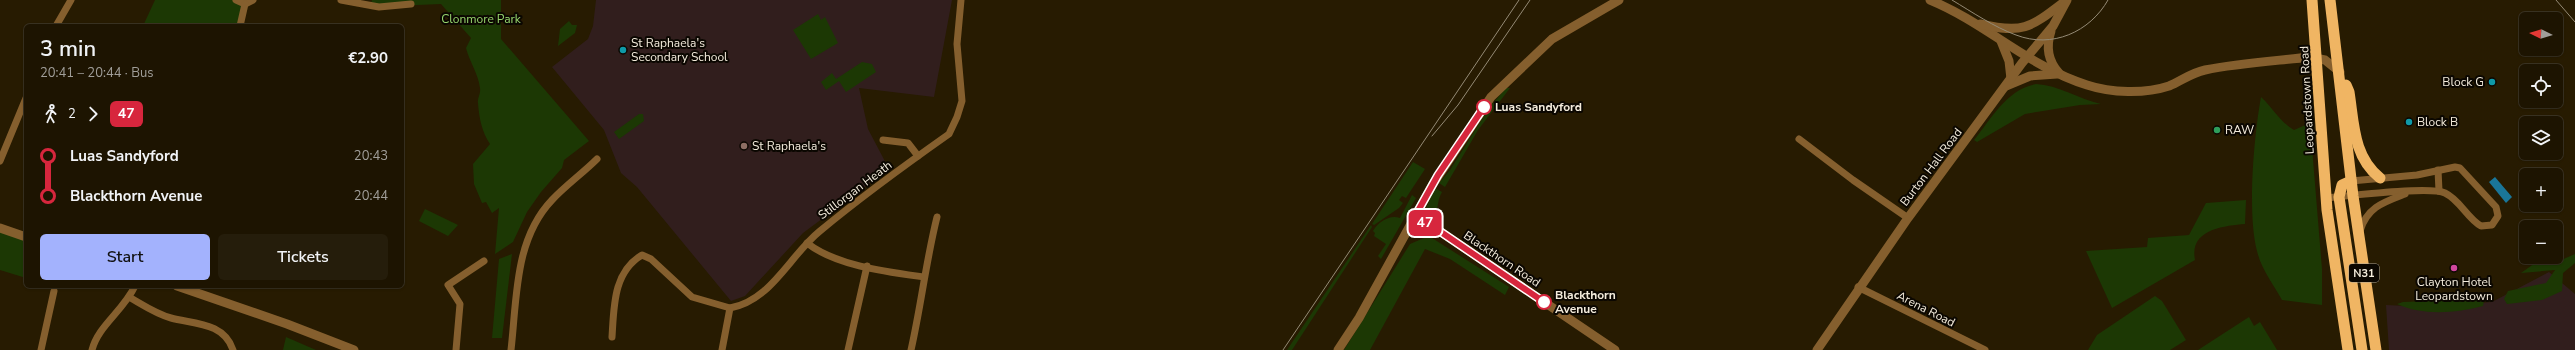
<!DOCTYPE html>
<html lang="en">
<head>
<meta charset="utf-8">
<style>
	:root { --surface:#1d1401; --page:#251d0b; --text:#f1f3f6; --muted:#a09e99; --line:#3b3323; --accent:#a3b2fd }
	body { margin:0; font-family:"Nunito Sans",sans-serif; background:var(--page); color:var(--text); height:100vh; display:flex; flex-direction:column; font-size:15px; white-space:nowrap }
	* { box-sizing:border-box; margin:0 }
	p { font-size:13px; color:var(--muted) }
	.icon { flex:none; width:22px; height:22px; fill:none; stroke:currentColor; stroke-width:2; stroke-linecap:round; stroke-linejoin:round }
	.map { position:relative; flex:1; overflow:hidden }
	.panel { position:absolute; left:24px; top:24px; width:380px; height:264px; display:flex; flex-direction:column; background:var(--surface); border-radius:6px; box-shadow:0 1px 3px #0004,0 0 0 1px var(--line) }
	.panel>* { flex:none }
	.badge { padding:0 8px; border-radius:6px; font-size:14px; line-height:26px }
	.needle { width:26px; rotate:275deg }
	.fabs { position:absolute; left:2519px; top:12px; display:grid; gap:8px }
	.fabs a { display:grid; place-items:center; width:44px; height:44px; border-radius:6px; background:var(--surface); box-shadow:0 1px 3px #0004,0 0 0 1px var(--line); font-size:20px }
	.map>.badge { position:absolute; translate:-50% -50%; box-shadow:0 0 0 2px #fff }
	.legs { display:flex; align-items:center; gap:6px; height:44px; padding:0 16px; font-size:13px }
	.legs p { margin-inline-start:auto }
	.head { display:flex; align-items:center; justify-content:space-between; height:68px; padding:0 16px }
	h1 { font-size:22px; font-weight:600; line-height:30px }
	.primary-button { display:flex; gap:8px; margin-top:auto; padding:8px 16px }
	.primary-button a { flex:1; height:46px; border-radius:6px; background:var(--accent); color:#111; font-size:16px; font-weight:600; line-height:46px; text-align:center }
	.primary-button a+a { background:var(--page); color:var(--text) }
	ul { padding:0 16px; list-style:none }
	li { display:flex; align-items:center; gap:14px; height:40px; font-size:15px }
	li i { display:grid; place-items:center; width:6px; height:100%; margin:0 5px; background:currentColor }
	li i::after { content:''; width:10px; height:10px; margin:-5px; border:3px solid; border-radius:50%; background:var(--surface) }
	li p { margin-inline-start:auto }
	li:first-child i { background:linear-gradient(#0000 50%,currentColor 0) }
	li:last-child i { background:linear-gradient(currentColor 50%,#0000 0) }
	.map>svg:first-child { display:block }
	.education { fill:#311e1d }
	.green { fill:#1c3804 }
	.water { fill:#1a7699 }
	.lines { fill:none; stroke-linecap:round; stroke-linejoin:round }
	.minor { stroke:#855f2e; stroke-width:7 }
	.tertiary { stroke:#855f2e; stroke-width:9 }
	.trunk { stroke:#f0b563; stroke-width:11 }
	.tram { stroke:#948a75; stroke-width:1 }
	.line-1-casing { stroke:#fff; stroke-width:9 }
	.line-1 { stroke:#d7263d; stroke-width:6 }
	.culture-dot { fill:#0f9aa8; stroke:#0b0701; stroke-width:1.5 }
	.stop-1-dot { fill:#fff; stroke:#d7263d; stroke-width:2 }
	.leisure-dot { fill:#2e9e5b; stroke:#0b0701; stroke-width:1.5 }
	.education-dot { fill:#8d6e63; stroke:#0b0701; stroke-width:1.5 }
	.hotel-dot { fill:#d1479c; stroke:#0b0701; stroke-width:1.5 }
	.labels { text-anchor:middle; stroke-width:4; stroke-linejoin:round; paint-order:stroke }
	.shield { fill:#0b0701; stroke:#aea79a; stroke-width:1 }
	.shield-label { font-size:11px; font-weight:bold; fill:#f4ecdc }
	.park-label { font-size:12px; fill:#97d76e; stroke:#0b0701 }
	.poi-label { font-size:12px; fill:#f4ecdc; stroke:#0b0701; text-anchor:start }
	.street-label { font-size:12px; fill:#f4ecdc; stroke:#0b0701 }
	.stop-label { font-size:12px; font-weight:bold; fill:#f4ecdc; stroke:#0b0701; text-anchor:start }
</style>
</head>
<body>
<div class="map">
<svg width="2575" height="350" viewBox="0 0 2575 350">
	<rect width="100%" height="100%" fill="#271b01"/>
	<g class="education">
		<path d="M596,0H952L934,97L859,88L868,129L889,169L803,233L745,296L731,301L637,187L621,173L604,130L552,67L588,39L593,26Z"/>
		<path d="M2549,272L2575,294V350H2389L2386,305L2425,307L2492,302Z"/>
	</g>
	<g class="green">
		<path d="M155,0H253L245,4L240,26H143Z"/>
		<path d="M372,0H501V39L589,141L564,160L562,168L541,192L527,212L513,242L495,254L499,208L492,213L486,202L482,203L474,184L473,164L490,144C482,132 479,118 478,103C477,98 481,94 480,88C478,73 470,63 466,48L471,38L441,4L370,7Z"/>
		<path d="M818,14L821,20L825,17L838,43L811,59L793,30Z"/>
		<path d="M569,21L572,25H577L575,33L558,46L560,29Z"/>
		<path d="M862,62L872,64L876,72L846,92L839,81L826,90L821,82L832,73L836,79Z"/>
		<path d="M2036,84C2058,85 2079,99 2101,104L2080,105L2025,114L1977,142L1974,140C1991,119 2007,89 2036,84Z"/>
		<path d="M1506,88H1510L1478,130L1445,187L1439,183L1450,170L1489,108Z"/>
		<path d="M2261,97C2274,109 2279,121 2294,130L2310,123L2322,269V305L2282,300C2274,285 2261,269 2257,251C2247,214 2254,135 2261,97Z"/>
		<path d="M639,114H643L644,121L619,139L614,132Z"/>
		<path d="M1413,162L1425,169L1406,198L1402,196L1399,200L1403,203L1399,208L1374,225L1372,224Z"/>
		<path d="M1435,188L1442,192C1436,202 1439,212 1433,220L1425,210Z"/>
		<path d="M1412,195L1416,198L1381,259L1378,256L1386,244L1374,236L1375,233L1373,231C1378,222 1390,214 1400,218Z"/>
		<path d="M2246,200L2245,224C2224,226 2189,229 2195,260L2112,308L2086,251L2147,247L2148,238L2189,235L2206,203Z"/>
		<path d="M425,209L458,225L448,236L419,221Z"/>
		<path d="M1371,225L1372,227L1292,350H1287Z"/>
		<path d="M0,228L26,237V278L0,270Z"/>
		<path d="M1424,238H1432L1509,287L1505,295L1450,259L1425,249L1370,350H1344L1410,244Z"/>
		<path d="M512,254L502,338H492L499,259Z"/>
		<path d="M2575,254V263L2563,273L2562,291L2542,300L2507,304L2504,299L2508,291L2546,283L2555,270L2521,273L2535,263L2555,258L2559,261Z"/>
		<path d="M2485,294L2483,306C2456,313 2423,316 2397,304L2403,302L2456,300Z"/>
		<path d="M2155,296L2162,301L2186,340L2170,350H2088L2097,335Z"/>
		<path d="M2249,317L2254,326L2260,322L2277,350H2198Z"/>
		<path d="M286,337L316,350H283Z"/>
	</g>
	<path class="water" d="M2495,177L2512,197L2506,203L2489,182Z"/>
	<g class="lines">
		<g class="minor">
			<path d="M236,0L245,4L253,0"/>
			<path d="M341,0L379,7L411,4"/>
			<path d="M56,26L71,0"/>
			<path d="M240,26L245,4"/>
			<path d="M1799,139L1853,180L1908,218"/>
			<path d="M883,140L908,143L918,156"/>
			<path d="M0,161L26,98"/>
			<path d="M2438,170L2439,191"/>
			<path d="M2326,198C2347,196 2430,186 2445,193C2460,200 2467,218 2481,226L2492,225L2498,216L2496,207L2460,168L2455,167L2417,175L2351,181"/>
			<path d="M2360,231C2367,207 2384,202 2405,194"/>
			<path d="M807,243C836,266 888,272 924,277"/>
			<path d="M1858,287L1985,350"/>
			<path d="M129,297C143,305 156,314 171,318C193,324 224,322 233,350"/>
			<path d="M612,337C614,307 613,272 642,255L651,259L692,297L730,308"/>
			<path d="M41,350L54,291"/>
			<path d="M92,350C98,326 123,311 135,286"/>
			<path d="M456,350L460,304L448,285L484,261"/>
			<path d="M511,350C517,299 514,240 552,200C566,185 583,173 597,159"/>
			<path d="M722,350L730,308C771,301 790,255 820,231C861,197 905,165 949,134L957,117L962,101L957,44L961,0"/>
			<path d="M848,350L867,266"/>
			<path d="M911,350C921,306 926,261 937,217"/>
		</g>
		<g class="tertiary">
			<path d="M1930,0C1986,23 2029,67 2087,85C2111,93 2145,94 2169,86C2181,81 2191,73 2205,70C2239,63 2275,61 2310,57L2325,60L2340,72"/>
			<path d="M1980,24C2023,34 2030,28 2064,2"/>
			<path d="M2051,31C2046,46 2048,61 2059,73"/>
			<path d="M2001,41L2009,61L2011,79"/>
			<path d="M2006,86L2030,76L2057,74"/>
			<path d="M1414,218L1435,228L1615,350"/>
			<path d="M0,228L26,237"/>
			<path d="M177,286L287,324L354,350"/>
			<path d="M1338,350L1359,318L1433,184L1491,97L1552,39L1619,0"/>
			<path d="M1817,350L1908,218L2022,63L2053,26L2067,0"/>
		</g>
		<g class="trunk">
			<path d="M2312,0L2327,210L2348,350"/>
			<path d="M2330,0L2353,196L2376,350"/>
			<path d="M2346,85L2349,92C2354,123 2353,157 2380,178"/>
			<path d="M2351,181L2342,185L2339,197L2362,350"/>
		</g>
		<g class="tram">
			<path d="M1952,0C1972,12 1994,27 2016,35C2052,49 2090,32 2108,0"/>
			<path d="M2556,0L2575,22"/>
			<path d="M1432,136L1458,105L1530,0"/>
			<path d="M1283,350L1519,0"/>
		</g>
	</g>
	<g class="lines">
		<defs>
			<path id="line-1" d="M1484,107L1438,175L1414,218L1435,228L1544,302"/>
		</defs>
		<use href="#line-1" class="line-1-casing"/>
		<use href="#line-1" class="line-1"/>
	</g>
	<g class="culture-dot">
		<circle cx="623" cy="50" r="4"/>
		<circle cx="2492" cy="82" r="4"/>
		<circle cx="2409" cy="122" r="4"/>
	</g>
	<g class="stop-1-dot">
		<circle cx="1484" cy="107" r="7"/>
		<circle cx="1544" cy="302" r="7"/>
	</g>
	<circle class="leisure-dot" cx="2217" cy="130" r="4"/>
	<circle class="education-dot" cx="744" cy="146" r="4"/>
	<circle class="hotel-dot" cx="2454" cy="268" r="4"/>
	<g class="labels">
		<rect class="shield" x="2349" y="264" width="30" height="18" rx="3"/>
		<g class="shield-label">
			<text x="2364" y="277">N31</text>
		</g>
		<g class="park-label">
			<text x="481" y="23">Clonmore Park</text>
		</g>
		<g class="poi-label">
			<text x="631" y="47">St Raphaela's<tspan x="631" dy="14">Secondary School</tspan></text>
			<text x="2484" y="86" text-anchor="end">Block G</text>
			<text x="2417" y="126">Block B</text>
			<text x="2225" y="134">RAW</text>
			<text x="752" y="150">St Raphaela's</text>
			<text x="2454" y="286" text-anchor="middle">Clayton Hotel<tspan x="2454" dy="14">Leopardstown</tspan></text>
		</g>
		<g class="street-label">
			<text transform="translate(2307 100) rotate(-93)" y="4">Leopardstown Road</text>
			<text transform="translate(1931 167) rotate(-53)" y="4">Burton Hall Road</text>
			<text transform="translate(855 190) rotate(-37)" y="4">Stillorgan Heath</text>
			<text transform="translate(1502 259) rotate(34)" y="4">Blackthorn Road</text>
			<text transform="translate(1926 309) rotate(27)" y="4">Arena Road</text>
		</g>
		<g class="stop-label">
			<text x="1495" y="111">Luas Sandyford</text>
			<text x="1555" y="299">Blackthorn<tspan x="1555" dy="14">Avenue</tspan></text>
		</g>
	</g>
</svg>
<div class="fabs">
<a><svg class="needle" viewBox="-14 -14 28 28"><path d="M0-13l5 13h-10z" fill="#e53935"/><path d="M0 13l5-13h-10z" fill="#a09e99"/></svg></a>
<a><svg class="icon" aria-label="locate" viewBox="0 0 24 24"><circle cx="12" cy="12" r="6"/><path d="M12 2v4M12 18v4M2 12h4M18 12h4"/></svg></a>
<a><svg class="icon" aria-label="layers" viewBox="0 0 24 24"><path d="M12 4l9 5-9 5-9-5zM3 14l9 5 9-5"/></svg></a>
<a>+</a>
<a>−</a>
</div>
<b class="badge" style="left:1425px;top:223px;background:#d7263d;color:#fff">47</b>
<section class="panel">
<div class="head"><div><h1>3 min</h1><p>20:41 – 20:44 · Bus</p></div><b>€2.90</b></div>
<div class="legs"><svg class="icon" aria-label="walk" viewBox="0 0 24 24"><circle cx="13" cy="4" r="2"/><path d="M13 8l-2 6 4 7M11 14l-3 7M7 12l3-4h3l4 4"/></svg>2<svg class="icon" aria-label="forward" viewBox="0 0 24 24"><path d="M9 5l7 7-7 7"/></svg><b class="badge" style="background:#d7263d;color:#fff">47</b></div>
<ul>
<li><i style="color:#d7263d"></i><b>Luas Sandyford</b><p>20:43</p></li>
<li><i style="color:#d7263d"></i><b>Blackthorn Avenue</b><p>20:44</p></li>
</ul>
<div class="primary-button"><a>Start</a><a>Tickets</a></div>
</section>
</div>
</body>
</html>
